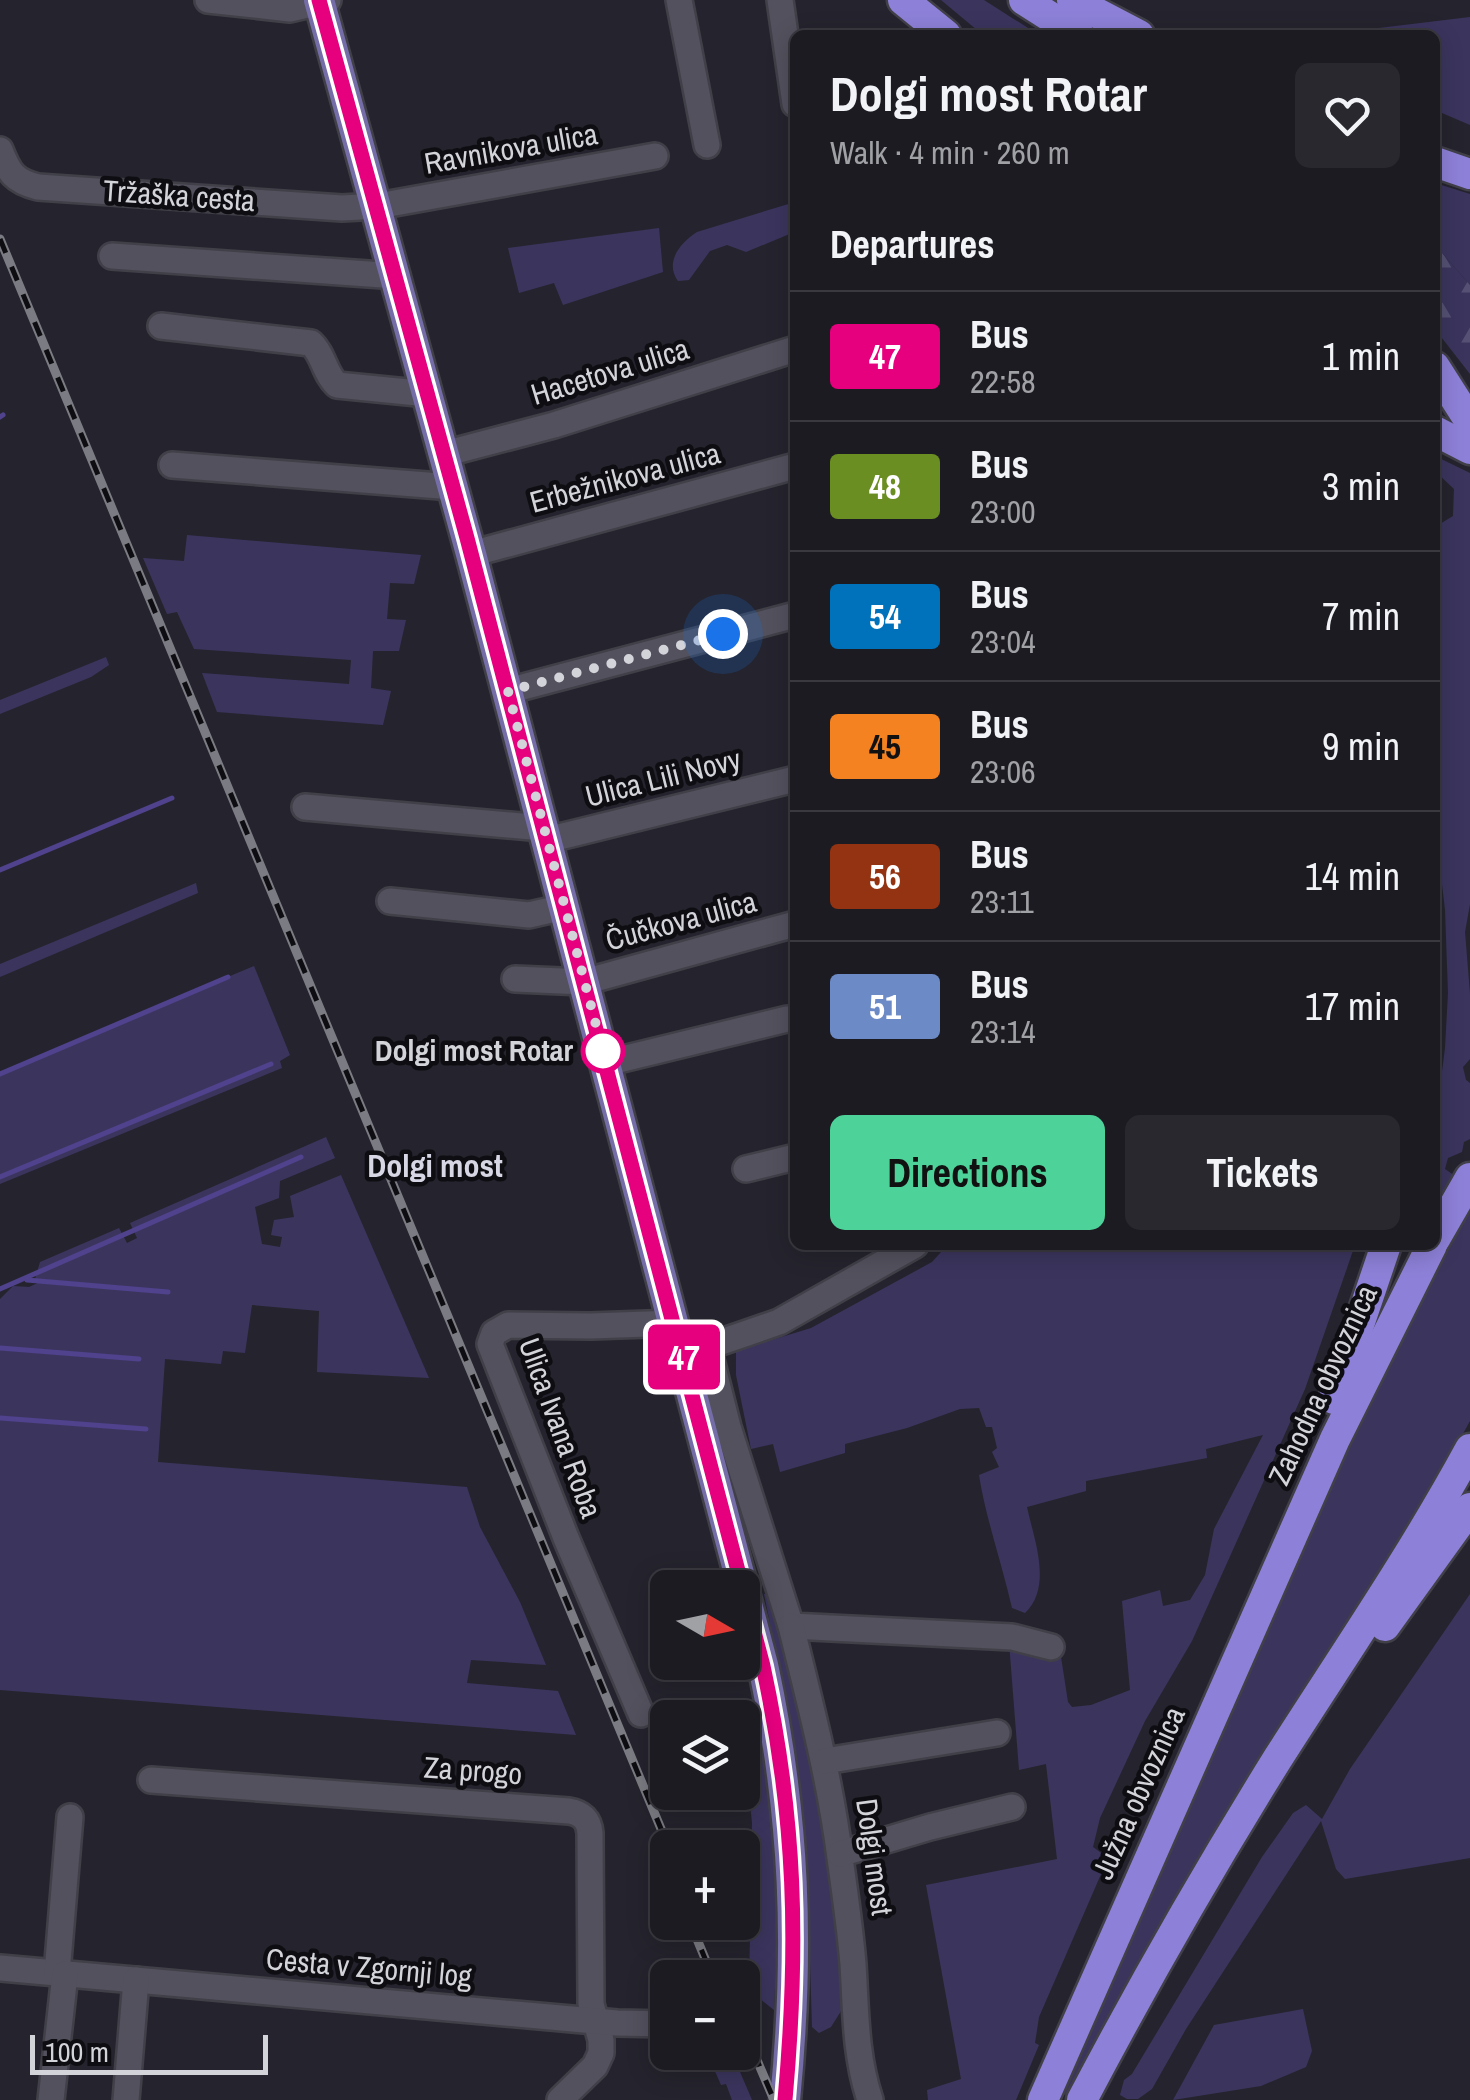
<!DOCTYPE html>
<html lang="en">
<head>
<meta charset="utf-8">
<style>
	:root { --surface:#1c1b22; --page:#29282f; --text:#f1f3f6; --muted:#a0a1a5; --line:#3a3940; --accent:#4dd39a }
	body { margin:0; font-family:"Archivo Narrow",sans-serif; background:var(--page); color:var(--text); height:100vh; display:flex; flex-direction:column; font-size:38px; white-space:nowrap }
	* { box-sizing:border-box; margin:0 }
	p { font-size:32px; color:var(--muted) }
	.icon { flex:none; width:55px; height:55px; fill:none; stroke:currentColor; stroke-width:2; stroke-linecap:round; stroke-linejoin:round }
	.map { position:relative; flex:1; overflow:hidden }
	.panel { position:absolute; left:790px; top:30px; width:650px; height:1220px; display:flex; flex-direction:column; background:var(--surface); border-radius:15px; box-shadow:0 5px 25px #0003,0 0 0 2px var(--line) }
	.panel>* { flex:none }
	.badge { padding:0 20px; border-radius:8px; font-size:35px; line-height:65px }
	.needle { width:65px; rotate:99deg }
	.buttons { position:absolute; left:650px; top:1570px; display:grid; gap:20px }
	.buttons a { display:grid; place-items:center; width:110px; height:110px; border-radius:15px; background:var(--surface); box-shadow:0 5px 25px #0003,0 0 0 2px var(--line); font-size:50px }
	.scale { position:absolute; left:30px; bottom:25px; width:238px; box-sizing:border-box; padding-left:10px; border:5px solid #d3d3da; border-top:0; font-size:28px; line-height:35px; white-space:nowrap; color:#d3d3da; -webkit-text-stroke:8px #0e0e12; paint-order:stroke }
	.you { position:absolute; width:50px; height:50px; margin:-25px; border:8px solid #fff; border-radius:50%; background:#1a73e8; box-shadow:0 0 0 15px #1a73e833 }
	.map>.badge { position:absolute; translate:-50% -50%; box-shadow:0 0 0 5px #fff }
	h2 { padding:0 40px; font-size:38px; line-height:90px }
	.round { display:grid; place-items:center; flex:none; width:105px; height:105px; border-radius:15px; background:var(--page) }
	.head { display:flex; align-items:center; justify-content:space-between; height:170px; padding:0 40px }
	h1 { font-size:48px; font-weight:700; line-height:75px }
	.action { display:flex; gap:20px; margin-top:auto; padding:20px 40px }
	.action a { flex:1; height:115px; border-radius:15px; background:var(--accent); color:#111; font-size:40px; font-weight:700; line-height:115px; text-align:center }
	.action a+a { background:var(--page); color:var(--text) }
	ul { padding:0; list-style:none }
	li { display:flex; align-items:center; gap:30px; height:130px; padding:0 40px; border-top:2px solid var(--line) }
	li div { flex:1 }
	li b { display:block; font-size:38px }
	li em { font-style:normal }
	li .badge { min-width:110px; font-weight:700; text-align:center }
	.map>svg:first-child { display:block }
	.grass { fill:#3b355e }
	.forest { fill:url(#forest-firs) }
	.lines { fill:none; stroke-linecap:round; stroke-linejoin:round }
	.stream { stroke:#50428c; stroke-width:5 }
	.minor-casing { stroke:#414049; stroke-width:30 }
	.major-casing { stroke:#414049; stroke-width:35 }
	.highway-casing { stroke:#414049; stroke-width:35 }
	.minor { stroke:#52515d; stroke-width:25 }
	.major { stroke:#756da7; stroke-width:30 }
	.highway { stroke:#8d80d8; stroke-width:30 }
	.rail-casing { stroke:#7b7b83; stroke-width:9 }
	.rail { stroke:#0e0e12; stroke-width:5; stroke-dasharray:15; stroke-linecap:butt }
	.line-casing { stroke:#fff; stroke-width:22 }
	.line { stroke:#e6007e; stroke-width:15 }
	.walk { stroke:#d3d3da; stroke-width:10; stroke-dasharray:0 18 }
	.stop-dot { fill:#fff; stroke:#e6007e; stroke-width:5 }
	.labels { text-anchor:middle; stroke-width:9; stroke-linejoin:round; paint-order:stroke }
	.street-label { font-size:30px; fill:#d3d3da; stroke:#0e0e12 }
	.stop-label { font-size:30px; font-weight:bold; fill:#d3d3da; stroke:#0e0e12; text-anchor:end }
	.neighbourhood-label { font-size:32px; font-weight:bold; fill:#d7d6e4; stroke:#0e0e12 }
</style>
</head>
<body>
<div class="map">
<svg width="1470" height="2100" viewBox="0 0 1470 2100">
	<defs>
		<pattern id="forest-firs" width="22" height="20" patternUnits="userSpaceOnUse" patternTransform="scale(2.5)"><rect width="22" height="20" fill="#3b355e"/><path d="M5 1l3.5 6h-7zM16 11l3.5 6h-7z" fill="#565174"/></pattern>
	</defs>
	<rect width="100%" height="100%" fill="#25242e"/>
	<g class="grass">
		<path d="M941,0H984L1039,35H983Z"/>
		<path d="M1470,17V125L1435,110V35H1354V31Z"/>
		<path d="M1435,183L1470,194V285L1435,245Z"/>
		<path d="M795,202V232L792,233L746,252L727,245L710,251L689,280L678,281C664,262 681,242 697,232Z"/>
		<path d="M659,228L663,272L563,305L554,283L519,293L508,248Z"/>
		<path d="M1435,456L1470,473V904L1465,932L1470,994V1059L1463,1067L1466,1080L1470,1083V1139L1464,1142L1462,1152L1448,1158L1445,1169L1455,1176L1435,1210V1126L1445,1048L1448,993L1445,910L1435,825V621L1440,617L1441,604L1435,593V527L1453,516L1454,489L1435,471Z"/>
		<path d="M187,535L421,555L414,584L390,583L387,619L406,620L399,651H373L371,688L391,691L383,725L217,712L202,673L349,684L351,660L194,649L177,612L167,614L143,558L184,561Z"/>
		<path d="M106,657L109,665L91,677L0,714V700Z"/>
		<path d="M196,883L198,893L0,977V964Z"/>
		<path d="M254,966L290,1055L280,1061L282,1068L0,1184V1072Z"/>
		<path d="M326,1137L335,1158L280,1181L279,1198L255,1207L262,1244L280,1247L282,1237L271,1235L274,1220L294,1217L290,1196L341,1175L429,1378L317,1372L319,1311L252,1305L245,1353L223,1351L221,1364L165,1359L158,1462L467,1487L480,1527L520,1602L546,1665L471,1660L467,1683L558,1691L576,1735L0,1690V1299L13,1286L29,1287L42,1281L35,1279L40,1262L119,1228L127,1243L137,1238L130,1223Z"/>
		<path d="M1470,1200V1421L1424,1504L1070,2095L1060,2094L1319,1501Z"/>
		<path d="M941,1245H1355L1305,1389L1192,1641L1145,1721L1100,1818L1093,1847L1108,1858L1039,2017L1035,2043L1039,2045L1016,2100H928L927,2090L961,2079L926,1885L1057,1859L1046,1764L1019,1770L1009,1642L1061,1657L1068,1702L1072,1707L1091,1705L1130,1690L1122,1601L1160,1590L1163,1606L1190,1600L1205,1575L1214,1529L1263,1435L1206,1449L1207,1458L1086,1481V1491L1027,1507C1034,1540 1053,1586 1025,1613L1012,1608C1002,1564 986,1519 979,1475L999,1467L992,1452L997,1448L992,1427H986L979,1408L960,1409L907,1428L845,1444V1453L780,1472L773,1444L751,1449L736,1375V1351L811,1328L932,1262L941,1252Z"/>
		<path d="M764,1594H768L772,1599L814,1762L842,1958L841,2011L831,2027L819,2033L812,2027L808,1896L801,1828L778,1663Z"/>
		<path d="M1470,1594V1858L1345,1879L1336,1869L1321,1821L1186,2029L1152,2089L1138,2099H1127L1120,2095L1124,2080L1132,2074L1262,1857L1293,1813L1306,1805L1322,1819L1350,1769Z"/>
		<path d="M741,1714L758,1718L772,1796L780,1878L774,2010L749,1990L752,1823Z"/>
		<path d="M1303,2009L1312,2051L1306,2067L1261,2086L1173,2100L1214,2025Z"/>
		<path d="M707,2053H732L752,2100H732L726,2084L721,2085Z"/>
	</g>
	<path class="forest" d="M1435,245L1470,285V374L1435,329Z"/>
	<g class="lines">
		<g class="stream">
			<path d="M0,417L3,415"/>
			<path d="M0,870L172,798"/>
			<path d="M0,1074L228,977"/>
			<path d="M0,1177L271,1064"/>
			<path d="M27,1280L168,1292"/>
			<path d="M0,1289L301,1157"/>
			<path d="M0,1348L139,1359"/>
			<path d="M0,1418L146,1429"/>
		</g>
		<defs>
			<g id="minor">
				<path d="M208,0L290,9L328,0"/>
				<path d="M679,0L707,145"/>
				<path d="M780,0L795,104"/>
				<path d="M0,150C9,173 14,181 38,187L342,208L378,206L655,156"/>
				<path d="M112,256L397,276"/>
				<path d="M161,326L311,343C324,355 324,373 337,385L428,394"/>
				<path d="M444,454L554,425L795,349"/>
				<path d="M172,465L453,487"/>
				<path d="M471,554L795,466"/>
				<path d="M508,691L795,615"/>
				<path d="M305,807L543,828"/>
				<path d="M547,840L795,779"/>
				<path d="M390,901L529,915L564,907"/>
				<path d="M515,979L584,982L795,924"/>
				<path d="M606,1063L787,1019"/>
				<path d="M746,1169L795,1157"/>
				<path d="M708,1348L728,1427L791,1626L1012,1637L1051,1647"/>
				<path d="M695,1351L779,1322L915,1245"/>
				<path d="M791,1626C810,1703 830,1779 840,1858C845,1893 850,1929 853,1964C856,2012 855,2054 870,2100"/>
				<path d="M641,1714L566,1538L490,1344L494,1333L508,1325L591,1326L675,1323"/>
				<path d="M825,1761L997,1733"/>
				<path d="M151,1780L569,1811C582,1813 589,1820 590,1833L591,2004L601,2040V2053L595,2066L560,2100"/>
				<path d="M840,1854L930,1827L1012,1807"/>
				<path d="M0,1968L617,2023L668,2024"/>
				<path d="M57,1973L70,1817"/>
				<path d="M51,2100L65,1974"/>
				<path d="M126,2100L136,1980"/>
			</g>
			<path id="major" d="M319,0L471,554L763,1665C795,1815 800,1948 785,2100"/>
			<g id="highway">
				<path d="M903,0L946,35"/>
				<path d="M1024,0L1079,35"/>
				<path d="M1072,0L1139,35"/>
				<path d="M1435,162L1470,174"/>
				<path d="M1435,367L1470,422"/>
				<path d="M1435,431L1470,449"/>
				<path d="M1435,1239L1470,1178"/>
				<path d="M1334,1399L1386,1245"/>
				<path d="M1385,1626L1470,1508"/>
				<path d="M1043,2100L1335,1439L1432,1245"/>
				<path d="M1082,2100C1143,1984 1209,1869 1278,1758C1343,1656 1412,1556 1470,1449"/>
			</g>
		</defs>
		<use href="#minor" class="minor-casing"/>
		<use href="#major" class="major-casing"/>
		<use href="#highway" class="highway-casing"/>
		<use href="#minor" class="minor"/>
		<use href="#major" class="major"/>
		<use href="#highway" class="highway"/>
		<defs>
			<g id="rail">
				<path d="M0,239L669,1848"/>
				<path d="M690,1922L713,1978"/>
				<path d="M742,2025L774,2100"/>
			</g>
		</defs>
		<use href="#rail" class="rail-casing"/>
		<use href="#rail" class="rail"/>
	</g>
	<g class="lines">
		<defs>
			<path id="line" d="M319,0L467,538L763,1666C796,1818 799,1945 785,2100"/>
		</defs>
		<use href="#line" class="line-casing"/>
		<use href="#line" class="line"/>
		<path class="walk" d="M603,1051L606,1063L508,691L723,634"/>
	</g>
	<circle class="stop-dot" cx="603" cy="1051" r="20"/>
	<g class="labels">
		<g class="street-label">
			<text transform="translate(511 149) rotate(-10)" y="10">Ravnikova ulica</text>
			<text transform="translate(179 196) rotate(4)" y="10">Tržaška cesta</text>
			<text transform="translate(610 372) rotate(-17)" y="10">Hacetova ulica</text>
			<text transform="translate(625 478) rotate(-15)" y="10">Erbežnikova ulica</text>
			<text transform="translate(663 778) rotate(-14)" y="10">Ulica Lili Novy</text>
			<text transform="translate(681 921) rotate(-15)" y="10">Čučkova ulica</text>
			<text transform="translate(1323 1385) rotate(-65)" y="10">Zahodna obvoznica</text>
			<text transform="translate(560 1428) rotate(70)" y="10">Ulica Ivana Roba</text>
			<text transform="translate(473 1771) rotate(4)" y="10">Za progo</text>
			<text transform="translate(1139 1793) rotate(-66)" y="10">Južna obvoznica</text>
			<text transform="translate(874 1857) rotate(82)" y="10">Dolgi most</text>
			<text transform="translate(369 1968) rotate(5)" y="10">Cesta v Zgornji log</text>
		</g>
		<g class="stop-label">
			<text x="573" y="1061">Dolgi most Rotar</text>
		</g>
		<g class="neighbourhood-label">
			<text x="435" y="1177">Dolgi most</text>
		</g>
	</g>
</svg>
<div class="buttons">
<a><svg class="needle" viewBox="-14 -14 28 28"><path d="M0-13l5 13h-10z" fill="#e53935"/><path d="M0 13l5-13h-10z" fill="#a0a1a5"/></svg></a>
<a><svg class="icon" aria-label="layers" viewBox="0 0 24 24"><path d="M12 4l9 5-9 5-9-5zM3 14l9 5 9-5"/></svg></a>
<a>+</a>
<a>−</a>
</div>
<div class="scale">100 m</div>
<div class="you" style="left:723px;top:634px"></div>
<b class="badge" style="left:684px;top:1357px;background:#e6007e;color:#fff">47</b>
<section class="panel">
<div class="head"><div><h1>Dolgi most Rotar</h1><p>Walk · 4 min · 260 m</p></div><a class="round"><svg class="icon" aria-label="heart" viewBox="0 0 24 24"><path d="M12 20l-8-8c-3-5 5-10 8-4 3-6 11-1 8 4z"/></svg></a></div>
<h2>Departures</h2>
<ul>
<li><span class="badge" style="background:#e6007e;color:#fff">47</span><div><b>Bus</b><p>22:58</p></div><em>1 min</em></li>
<li><span class="badge" style="background:#6b8e23;color:#fff">48</span><div><b>Bus</b><p>23:00</p></div><em>3 min</em></li>
<li><span class="badge" style="background:#0072bc;color:#fff">54</span><div><b>Bus</b><p>23:04</p></div><em>7 min</em></li>
<li><span class="badge" style="background:#f58220;color:#111">45</span><div><b>Bus</b><p>23:06</p></div><em>9 min</em></li>
<li><span class="badge" style="background:#943312;color:#fff">56</span><div><b>Bus</b><p>23:11</p></div><em>14 min</em></li>
<li><span class="badge" style="background:#6c8bc6;color:#fff">51</span><div><b>Bus</b><p>23:14</p></div><em>17 min</em></li>
</ul>
<div class="action"><a>Directions</a><a>Tickets</a></div>
</section>
</div>
</body>
</html>
